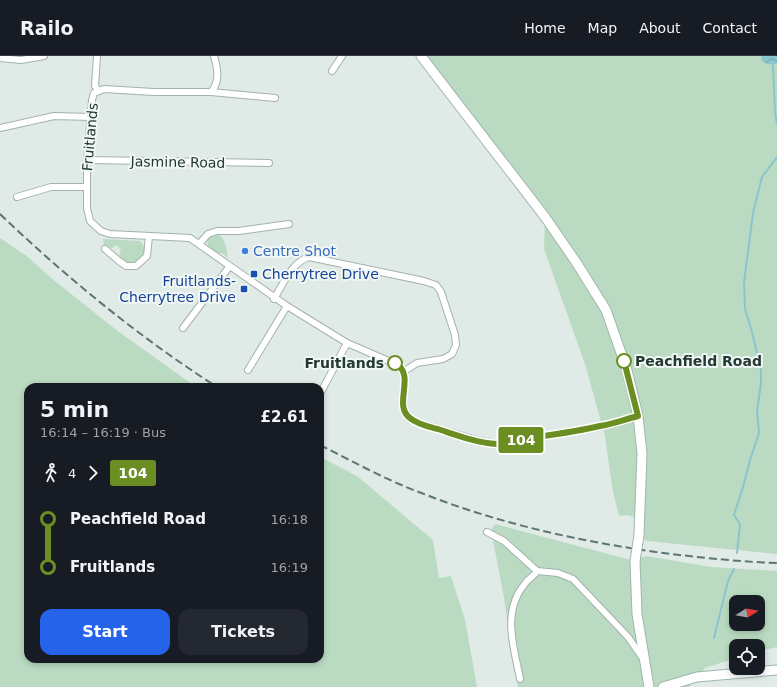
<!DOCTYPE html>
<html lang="en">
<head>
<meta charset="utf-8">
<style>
	:root { --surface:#171b24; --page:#242831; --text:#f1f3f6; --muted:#9ea1a6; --line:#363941; --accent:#2563eb }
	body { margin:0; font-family:"DejaVu Sans",sans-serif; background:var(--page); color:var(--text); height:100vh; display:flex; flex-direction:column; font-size:15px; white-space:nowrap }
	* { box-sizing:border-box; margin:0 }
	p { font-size:13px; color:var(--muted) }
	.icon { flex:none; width:22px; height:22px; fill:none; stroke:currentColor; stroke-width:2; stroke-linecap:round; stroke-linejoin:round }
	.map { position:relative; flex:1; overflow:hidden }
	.panel { position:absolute; left:24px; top:327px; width:300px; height:280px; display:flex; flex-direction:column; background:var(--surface); border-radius:12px; box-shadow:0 2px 6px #0003 }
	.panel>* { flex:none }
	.badge { padding:0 8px; border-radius:3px; font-size:14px; line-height:26px }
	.needle { width:26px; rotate:79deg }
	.controls { position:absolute; left:729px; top:539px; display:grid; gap:8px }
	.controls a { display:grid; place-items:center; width:36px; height:36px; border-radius:8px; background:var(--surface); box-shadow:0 2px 6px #0003; font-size:20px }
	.map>.badge { position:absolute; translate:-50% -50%; box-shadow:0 0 0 2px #fff }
	.legs { display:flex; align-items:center; gap:6px; height:44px; padding:0 16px; font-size:13px }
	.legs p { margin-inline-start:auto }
	.summary { display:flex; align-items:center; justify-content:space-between; height:68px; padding:0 16px }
	h1 { font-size:22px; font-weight:700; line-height:30px }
	.button { display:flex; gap:8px; margin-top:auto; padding:8px 16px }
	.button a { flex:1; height:46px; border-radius:12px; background:var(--accent); color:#fff; font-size:16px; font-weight:700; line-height:46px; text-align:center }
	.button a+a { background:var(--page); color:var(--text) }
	ul { padding:0 16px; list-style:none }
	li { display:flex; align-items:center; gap:14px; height:48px; font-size:15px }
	li i { display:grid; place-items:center; width:6px; height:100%; margin:0 5px; background:currentColor }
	li i::after { content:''; width:10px; height:10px; margin:-5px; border:3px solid; border-radius:50%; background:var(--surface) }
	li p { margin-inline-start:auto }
	li:first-child i { background:linear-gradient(#0000 50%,currentColor 0) }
	li:last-child i { background:linear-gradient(currentColor 50%,#0000 0) }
	header { display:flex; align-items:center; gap:24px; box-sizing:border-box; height:56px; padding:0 20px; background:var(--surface); border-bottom:1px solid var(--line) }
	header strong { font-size:19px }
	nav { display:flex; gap:22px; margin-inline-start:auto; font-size:14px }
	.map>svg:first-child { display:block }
	.grass { fill:#badbc2; fill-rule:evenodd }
	.water { fill:url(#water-waves) }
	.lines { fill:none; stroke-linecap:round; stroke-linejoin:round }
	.stream { stroke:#8ac5ce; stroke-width:2 }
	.street-casing { stroke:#a3b2ad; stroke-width:8 }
	.secondary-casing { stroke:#a0b6ad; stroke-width:11 }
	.street { stroke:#fff; stroke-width:6 }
	.secondary { stroke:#fff; stroke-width:9 }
	.rail { stroke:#5c766e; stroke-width:2; stroke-dasharray:8 4; stroke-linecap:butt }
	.secondary-bridge-casing { stroke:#a0b6ad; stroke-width:11; stroke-linecap:butt }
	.secondary-bridge { stroke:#fff; stroke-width:9 }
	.line-1-casing { stroke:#fff; stroke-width:9 }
	.line-1 { stroke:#6b8e23; stroke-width:6 }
	.shop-dot { fill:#3f7fe0; stroke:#f1f7f4; stroke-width:1.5 }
	.transit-dot { fill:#1a4fb4; stroke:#f1f7f4; stroke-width:1.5 }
	.stop-1-dot { fill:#fff; stroke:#6b8e23; stroke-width:2 }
	.labels { text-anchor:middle; stroke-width:4; stroke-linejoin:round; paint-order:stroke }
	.street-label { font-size:14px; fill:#223a33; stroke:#f1f7f4 }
	.shop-label { font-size:14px; fill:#366cbe; stroke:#f1f7f4; text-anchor:start }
	.transit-label { font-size:14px; fill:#164399; stroke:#f1f7f4; text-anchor:start }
	.stop-label { font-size:14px; font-weight:bold; fill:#223a33; stroke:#f1f7f4; text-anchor:start }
</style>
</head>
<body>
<header>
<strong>Railo</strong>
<nav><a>Home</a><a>Map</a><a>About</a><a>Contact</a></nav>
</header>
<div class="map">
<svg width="777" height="631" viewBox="0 0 777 631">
	<defs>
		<pattern id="water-waves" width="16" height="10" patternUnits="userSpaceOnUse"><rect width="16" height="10" fill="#8ac5ce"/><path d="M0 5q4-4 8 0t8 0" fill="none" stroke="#70a1a8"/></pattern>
	</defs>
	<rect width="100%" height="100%" fill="#e0eae6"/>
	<g class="grass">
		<path d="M421,0H777V498L647,485L635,477L636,470L634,461L627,459L619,460L612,431L605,380L585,308L544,193L545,161Z"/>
		<path d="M216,178C226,180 226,193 228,202L222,197H216C209,192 205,189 209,181Z"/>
		<path d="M0,182L28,201L51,222L119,276L196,331H28V603H320V401L357,420L433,484L439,522L451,520L465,564L477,631H0Z"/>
		<path d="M103,183L140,185C150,195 141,204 131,209C123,205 116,204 121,194L117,189L111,192L104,189Z"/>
		<path d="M495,468L631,504L646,500L711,511L777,515V591L758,595V590H736V602L705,612L690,629L689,631H518L503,536L491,474ZM736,546H758V568H736Z"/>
	</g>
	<path class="water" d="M762,0H777V7C771,10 766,8 761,4Z"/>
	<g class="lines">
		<g class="stream">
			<path d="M773,9L775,56L777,68"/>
			<path d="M737,497L740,468L734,459L743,431L750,404L759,377L757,355L761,327V314L752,276L745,253L744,227L747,203L753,157L762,121L777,101"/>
			<path d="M714,582L728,525L734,513"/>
		</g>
		<defs>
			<g id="street">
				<path d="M97,0L95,30L99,35"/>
				<path d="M214,0C218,13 220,26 211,36H154L104,33L94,37L92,44L87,104V152L90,165L101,175L110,178L190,182L287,250L347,287L398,309L403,316L405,324L403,340L404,355L409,362L419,367L480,385L498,388L599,371L638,360"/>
				<path d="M0,2L21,4L44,0"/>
				<path d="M332,15L342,0"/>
				<path d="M211,36L275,42"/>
				<path d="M0,72L54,60L91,61"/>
				<path d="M87,104L269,107"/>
				<path d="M17,141L51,131H87"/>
				<path d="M199,188L208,178L217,175H239L289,168"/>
				<path d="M105,193L119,205L126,210H136L147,200L149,180"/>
				<path d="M274,243C283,228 292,206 309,201L424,225L436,229L441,236L455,279L456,289L452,298L443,303L417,307L403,316"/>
				<path d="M183,272L229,211"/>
				<path d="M248,314L287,250"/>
				<path d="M320,338L347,287"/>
				<path d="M487,476L504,485L537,515L558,517L573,523L628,581L642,601"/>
				<path d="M520,623C515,596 504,564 518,538C520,534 524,529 527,525C531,521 534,520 537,515"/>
			</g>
			<g id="secondary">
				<path d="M421,0L545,161L576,206L606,254L627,314L638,360L642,397L639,479"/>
				<path d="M635,505L637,558L649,631"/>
				<path d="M663,631L697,621L777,614"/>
			</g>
		</defs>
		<use href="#street" class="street-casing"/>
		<use href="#secondary" class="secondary-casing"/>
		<use href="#street" class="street"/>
		<use href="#secondary" class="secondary"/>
		<g class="rail">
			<path d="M0,158C67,222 139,281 217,331"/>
			<path d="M320,389C354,406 388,425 424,438C503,469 587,487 671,498C706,502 742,506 777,507"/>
		</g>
		<defs>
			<path id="secondary-bridge" d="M635,505L639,479"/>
		</defs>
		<use href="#secondary-bridge" class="secondary-bridge-casing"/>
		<use href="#secondary-bridge" class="secondary-bridge"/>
	</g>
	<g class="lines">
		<defs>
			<path id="line-1" d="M395,307C417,319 392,349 410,362C418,369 431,371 441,374C459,380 478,387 497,388C510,388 524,383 537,381C558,378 579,375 600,370C613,368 626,363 638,360L624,305"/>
		</defs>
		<use href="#line-1" class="line-1-casing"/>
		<use href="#line-1" class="line-1"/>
	</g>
	<circle class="shop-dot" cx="245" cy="195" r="4"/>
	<g class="transit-dot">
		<rect x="250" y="214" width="8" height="8" rx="2"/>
		<rect x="240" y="229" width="8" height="8" rx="2"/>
	</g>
	<g class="stop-1-dot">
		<circle cx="624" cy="305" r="7"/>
		<circle cx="395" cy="307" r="7"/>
	</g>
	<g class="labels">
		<g class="street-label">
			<text transform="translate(90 81) rotate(-85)" y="5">Fruitlands</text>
			<text transform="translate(178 106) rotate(1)" y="5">Jasmine Road</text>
		</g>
		<g class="shop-label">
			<text x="253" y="200">Centre Shot</text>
		</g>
		<g class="transit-label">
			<text x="262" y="223">Cherrytree Drive</text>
			<text x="236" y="230" text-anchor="end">Fruitlands-<tspan x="236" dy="16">Cherrytree Drive</tspan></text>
		</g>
		<g class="stop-label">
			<text x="635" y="310">Peachfield Road</text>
			<text x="384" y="312" text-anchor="end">Fruitlands</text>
		</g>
	</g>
</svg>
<div class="controls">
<a><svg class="needle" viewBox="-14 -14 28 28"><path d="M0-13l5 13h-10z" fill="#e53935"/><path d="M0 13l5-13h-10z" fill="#9ea1a6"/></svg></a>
<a><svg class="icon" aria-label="locate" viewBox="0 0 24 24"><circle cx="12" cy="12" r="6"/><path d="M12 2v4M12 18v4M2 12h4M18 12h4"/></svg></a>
</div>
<b class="badge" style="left:521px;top:384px;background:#6b8e23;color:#fff">104</b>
<section class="panel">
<div class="summary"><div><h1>5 min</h1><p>16:14 – 16:19 · Bus</p></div><b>£2.61</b></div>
<div class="legs"><svg class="icon" aria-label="walk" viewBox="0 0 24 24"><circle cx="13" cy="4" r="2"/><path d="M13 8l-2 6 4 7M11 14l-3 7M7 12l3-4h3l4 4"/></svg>4<svg class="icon" aria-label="forward" viewBox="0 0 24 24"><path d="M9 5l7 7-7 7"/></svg><b class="badge" style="background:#6b8e23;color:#fff">104</b></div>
<ul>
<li><i style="color:#6b8e23"></i><b>Peachfield Road</b><p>16:18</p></li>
<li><i style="color:#6b8e23"></i><b>Fruitlands</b><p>16:19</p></li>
</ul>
<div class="button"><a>Start</a><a>Tickets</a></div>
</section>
</div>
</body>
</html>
